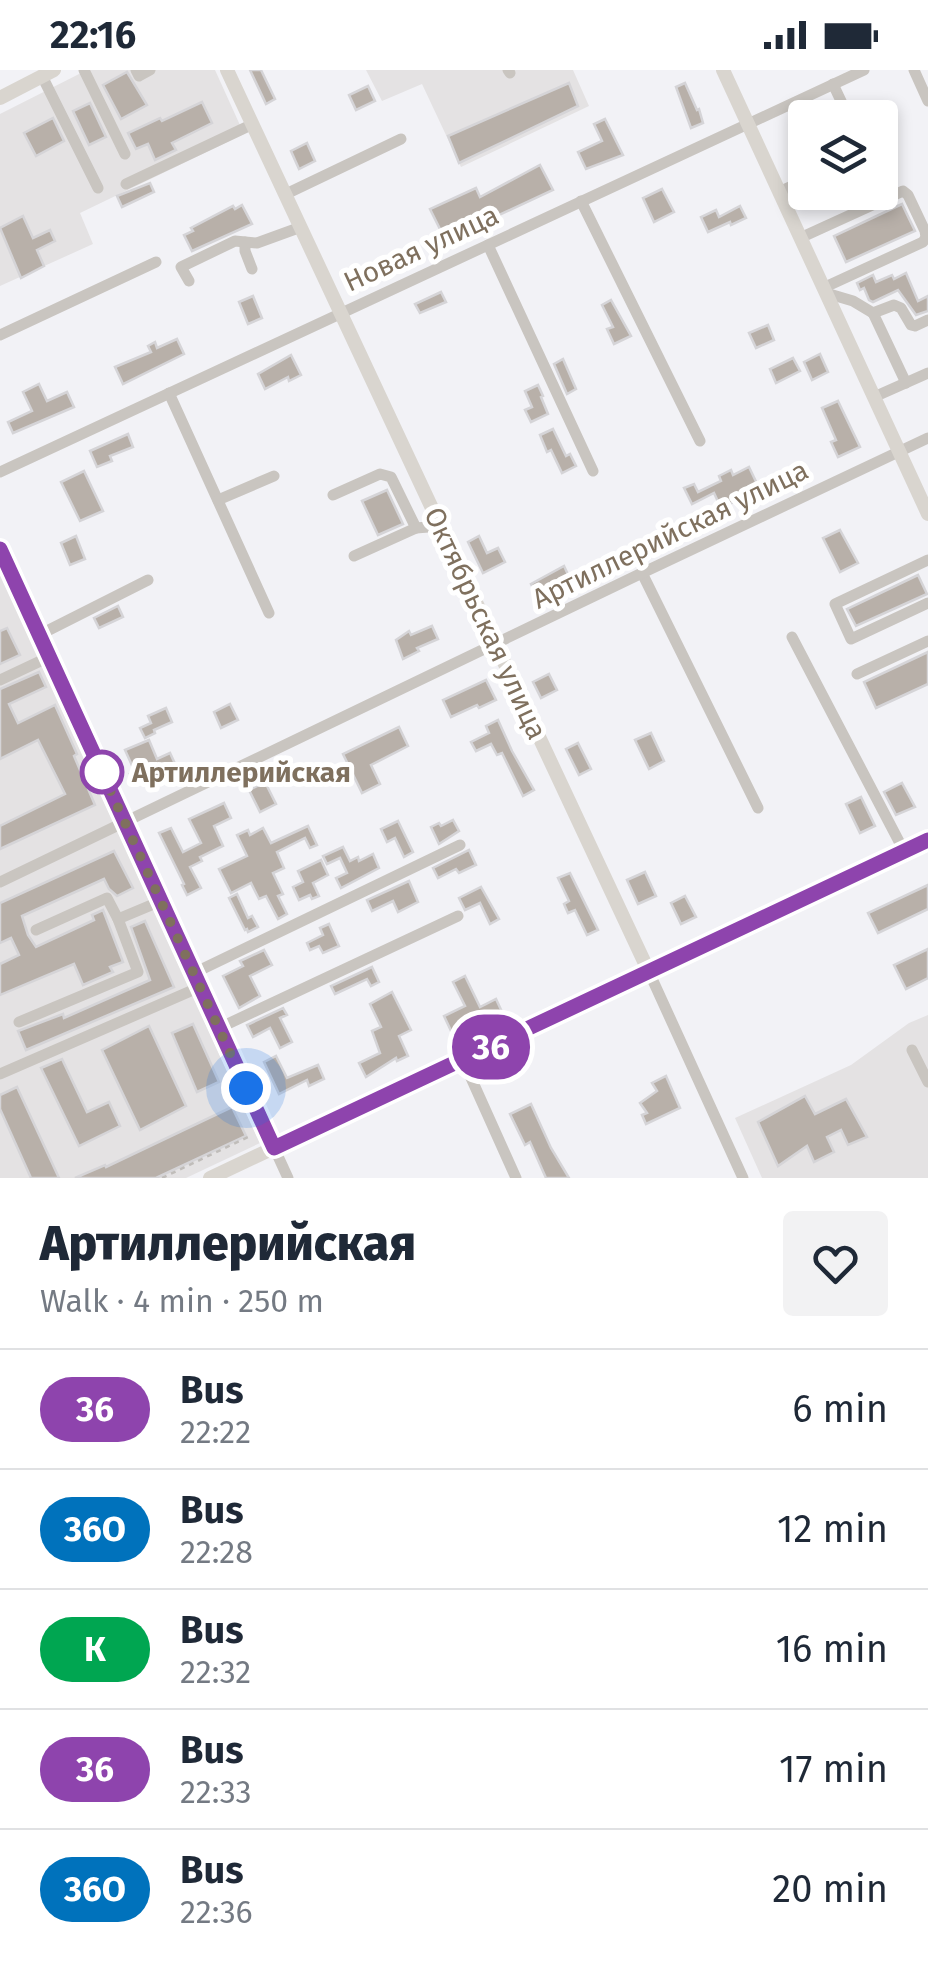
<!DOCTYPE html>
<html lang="en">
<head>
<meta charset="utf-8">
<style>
	:root { --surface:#fff; --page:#f2f2f3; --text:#1f2937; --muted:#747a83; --line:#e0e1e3 }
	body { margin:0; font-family:"Fira Sans",sans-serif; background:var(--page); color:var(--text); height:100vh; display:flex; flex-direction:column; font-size:38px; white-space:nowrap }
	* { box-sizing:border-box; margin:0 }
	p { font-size:32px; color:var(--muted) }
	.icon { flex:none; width:55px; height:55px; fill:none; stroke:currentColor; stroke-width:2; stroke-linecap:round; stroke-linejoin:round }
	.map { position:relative; height:1108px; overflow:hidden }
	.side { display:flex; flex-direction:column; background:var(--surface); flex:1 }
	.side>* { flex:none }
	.badge { padding:0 20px; border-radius:32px; font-size:35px; line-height:65px }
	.fabs { position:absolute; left:788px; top:30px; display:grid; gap:20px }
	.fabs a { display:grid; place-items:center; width:110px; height:110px; border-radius:10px; background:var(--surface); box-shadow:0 5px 15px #0003; font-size:50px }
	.you { position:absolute; width:50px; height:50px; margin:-25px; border:8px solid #fff; border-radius:50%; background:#1a73e8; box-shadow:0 0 0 15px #1a73e833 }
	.map>.badge { position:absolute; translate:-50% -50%; box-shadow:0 0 0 5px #fff }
	.round { display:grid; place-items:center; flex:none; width:105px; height:105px; border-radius:10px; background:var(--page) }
	.head { display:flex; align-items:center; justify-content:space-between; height:170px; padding:0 40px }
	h1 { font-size:48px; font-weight:800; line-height:75px }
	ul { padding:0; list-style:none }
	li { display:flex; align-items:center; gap:30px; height:120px; padding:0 40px; border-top:2px solid var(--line) }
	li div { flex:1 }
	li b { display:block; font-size:38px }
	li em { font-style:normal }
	li .badge { min-width:110px; font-weight:700; text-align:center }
	.status { display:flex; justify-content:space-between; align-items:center; height:70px; padding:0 50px; background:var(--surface); direction:ltr }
	.status svg { height:28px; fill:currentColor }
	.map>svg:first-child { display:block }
	.built { fill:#e4e2e3 }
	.building { fill:#b8b0a9; stroke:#d5d4d7; stroke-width:2.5 }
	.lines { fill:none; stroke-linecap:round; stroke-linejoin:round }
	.path { stroke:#c0bdba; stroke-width:2.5; stroke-dasharray:5 5; stroke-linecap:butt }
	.minor { stroke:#c9c5c0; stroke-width:11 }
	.major { stroke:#d9d5cf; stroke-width:14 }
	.line-casing { stroke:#fff; stroke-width:22 }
	.line { stroke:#8e44ad; stroke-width:15 }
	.walk { stroke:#7f705e; stroke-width:10; stroke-dasharray:0 18 }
	.stop-dot { fill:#fff; stroke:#8e44ad; stroke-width:5 }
	.labels { text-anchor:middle; stroke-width:10; stroke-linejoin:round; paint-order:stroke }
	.street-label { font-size:28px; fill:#7f705e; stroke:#fff }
	.stop-label { font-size:28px; font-weight:bold; fill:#7f705e; stroke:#fff; text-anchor:start }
</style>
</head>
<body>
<div class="status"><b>22:16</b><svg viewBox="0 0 49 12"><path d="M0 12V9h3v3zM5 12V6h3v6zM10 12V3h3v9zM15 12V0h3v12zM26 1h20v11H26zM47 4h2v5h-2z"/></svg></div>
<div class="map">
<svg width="928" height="1108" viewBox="0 0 928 1108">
	<rect width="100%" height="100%" fill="#f2f2f6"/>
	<g class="built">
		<path d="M87,0H215L244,64L80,143L93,174L0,216V44Z"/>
		<path d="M366,0H573L589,36L461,97L422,14L382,31Z"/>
		<path d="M0,504L260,1073L186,1108H0Z"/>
		<path d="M928,945V1108H762L735,1048L851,995L909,953Z"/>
	</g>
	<g class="building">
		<path d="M250,0H261L275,29L266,34Z"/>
		<path d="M127,2L147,35L121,49L103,15Z"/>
		<path d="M569,13L578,36L459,93L448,66Z"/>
		<path d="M685,13L697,40L699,39L703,53L691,58L676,17Z"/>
		<path d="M368,16L375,31L356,40L349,25Z"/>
		<path d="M202,32L212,53L172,73L176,80L155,90L148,74L136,79L128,63L160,48L162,51Z"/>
		<path d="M90,33L106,67L89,75L73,41Z"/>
		<path d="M53,48L64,71L36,86L24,63Z"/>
		<path d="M605,49L623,85L586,99L578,82L602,71L594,54Z"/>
		<path d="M307,73L315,91L299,99L291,81Z"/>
		<path d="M540,95L553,120L471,158L470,155L444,167L430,139L476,118L480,127Z"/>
		<path d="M150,113L154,122L122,137L117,126Z"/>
		<path d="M662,119L674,142L654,152L643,128Z"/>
		<path d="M902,134L915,161L846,192L834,166Z"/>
		<path d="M242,135L252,154L192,181L184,165L193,161L191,158L233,136L235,139Z"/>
		<path d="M740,136L746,148L731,155L730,152L708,162L701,147L716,140L719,147Z"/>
		<path d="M23,146L33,168L50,160L55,171L37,180L44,196L21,208L0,158Z"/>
		<path d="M906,203L918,231L928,226V241L916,245L898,220L873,232L869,230L864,218L860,220L857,213L873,205L876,212L892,205L894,209Z"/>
		<path d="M441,222L446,232L420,243L415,234Z"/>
		<path d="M253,226L262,248L248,254L239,232Z"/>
		<path d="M611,230L631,266L614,274L607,259L613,257L602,235Z"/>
		<path d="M768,255L774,270L756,278L749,263Z"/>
		<path d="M177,269L184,284L123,314L115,297L151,282L148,276L155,272L157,278Z"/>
		<path d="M820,284L828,302L812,310L804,292Z"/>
		<path d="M291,285L301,305L289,311L288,307L265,319L258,304Z"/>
		<path d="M793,288L800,301L776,313L770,299Z"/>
		<path d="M563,289L576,319L567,324L554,294Z"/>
		<path d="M39,314L47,331L67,322L74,337L13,363L8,352L32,341L23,322Z"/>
		<path d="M538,315L543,326L541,327L548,344L531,352L525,340L532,337L525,321Z"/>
		<path d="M838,331L860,377L838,387L831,372L836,370L822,338Z"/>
		<path d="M553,359L566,386L570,384L576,396L562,403L551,380L547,382L540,365Z"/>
		<path d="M128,364L133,377L110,386L112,391L97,397L90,381Z"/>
		<path d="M749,397L760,420L721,438L714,423L692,434L684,418L694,414L698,422L721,411L719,406L731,400L733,405Z"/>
		<path d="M84,401L103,441L80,451L61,412Z"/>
		<path d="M387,420L403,454L378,465L362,431Z"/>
		<path d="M840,460L858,493L840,502L823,468Z"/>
		<path d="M76,466L85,489L70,495L61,473Z"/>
		<path d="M479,466L487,483L498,478L505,492L483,503L468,472Z"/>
		<path d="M564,496L571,511L551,520L554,528L541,533L531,514Z"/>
		<path d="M918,505L927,524L856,556L847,539Z"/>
		<path d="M118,536L123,547L99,558L94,548Z"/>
		<path d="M432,556L438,569L417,578L419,581L403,589L396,570L409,561L411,565Z"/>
		<path d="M7,558L20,585L0,594V561Z"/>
		<path d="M928,582V614L876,638L864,612Z"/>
		<path d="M39,602L46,617L9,634L18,653L55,635L77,684L74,686L95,735L0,779V756L65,724L38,670L0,689V619Z"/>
		<path d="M549,604L557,620L541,628L533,612Z"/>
		<path d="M486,610L496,630L479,638L477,635L451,647L443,630Z"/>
		<path d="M230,634L238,650L221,658L214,642Z"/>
		<path d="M166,638L172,652L154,660L155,663L145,668L140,658L151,653L148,646Z"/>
		<path d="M498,650L512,681L534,720L523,726L502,683L497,685L491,674L476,681L471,672L489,663L486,656Z"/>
		<path d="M399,657L408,676L371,695L380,714L362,723L343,684Z"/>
		<path d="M651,663L664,691L649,699L635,670Z"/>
		<path d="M149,670L157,689L170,683L177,698L135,715L130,704L135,702L125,680Z"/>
		<path d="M578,673L591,699L579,705L566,679Z"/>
		<path d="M265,712L276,734L260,742L249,720Z"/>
		<path d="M902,713L915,737L896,745L884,722Z"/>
		<path d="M861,727L875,756L860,763L846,734Z"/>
		<path d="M224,733L231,748L214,756L223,776L200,787L202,791L190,797L201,818L187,825L182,815L184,814L159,763L171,758L183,782L201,773L189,749Z"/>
		<path d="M453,750L459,761L439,774L431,757L439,753L441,756Z"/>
		<path d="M398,751L413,782L404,787L395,768L387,772L381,759Z"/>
		<path d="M308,756L317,775L310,778L305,768L277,782L284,798L273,803L283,824L278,826L287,844L278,849L266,826L259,829L251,813L231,823L219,799L247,786L237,765L248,760L250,765L263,758L271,773Z"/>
		<path d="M343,777L350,791L358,787L359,791L373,784L379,798L341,818L336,808L347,803L340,788L327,794L323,786Z"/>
		<path d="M469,780L476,795L459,803L456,799L438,808L433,798Z"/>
		<path d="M114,781L133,818L117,826L109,819L104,809L22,846L28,865L36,877L94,850L92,845L103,840L123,892L110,897L113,902L83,915L74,894L0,925V894L19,885L11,868L0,873V833Z"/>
		<path d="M321,790L328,805L313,813L319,826L312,829L310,825L299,830L293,817L303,812L298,801Z"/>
		<path d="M645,802L656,826L638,834L627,810Z"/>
		<path d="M570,803L598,860L587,865L575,840L568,843L564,834L569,831L558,808Z"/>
		<path d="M409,811L418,832L398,842L393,831L372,841L367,830Z"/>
		<path d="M928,815V839L878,863L868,843Z"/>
		<path d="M481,817L499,849L490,854L480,833L465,840L459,828Z"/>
		<path d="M237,824L248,848L252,846L258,857L248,862L247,859L245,860L229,828Z"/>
		<path d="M685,826L696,847L681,854L671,833Z"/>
		<path d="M145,851L174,917L26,980L18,961L63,944L64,948L150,910L131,857Z"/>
		<path d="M329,854L339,876L323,883L319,876L310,880L307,873L323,865L320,858Z"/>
		<path d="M928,879V908L906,919L894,895Z"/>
		<path d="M264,880L272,895L250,906L260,926L239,938L223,906L243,896L240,891Z"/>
		<path d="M372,897L379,912L371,916L367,909L335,924L331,916Z"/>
		<path d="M465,906L480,937L496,929L502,942L453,965L444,946L465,936L453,912Z"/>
		<path d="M392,922L411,960L399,966L408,986L397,991L396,988L366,1007L359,993L380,983L372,961L381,957L370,934Z"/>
		<path d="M283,938L287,945L280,948L292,972L280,978L270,958L253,967L247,955Z"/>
		<path d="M193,954L219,1012L197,1022L172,963Z"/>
		<path d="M149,956L186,1036L140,1060L102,980Z"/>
		<path d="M276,986L287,1008L318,995L324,1009L309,1016L307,1010L279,1024L264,992Z"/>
		<path d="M62,989L87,1042L109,1032L120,1056L79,1076L41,998Z"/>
		<path d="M666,1006L680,1038L646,1054L642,1045L647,1043L640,1033L657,1021L652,1013Z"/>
		<path d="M17,1017L59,1108H31L0,1039V1025Z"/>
		<path d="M805,1026L815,1044L846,1029L867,1067L848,1075L841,1060L827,1067L834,1082L814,1092L807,1076L778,1096L758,1052Z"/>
		<path d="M531,1034L551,1078L569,1108H546L530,1072L525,1075L510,1044Z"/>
		<path d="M232,1037L246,1066L156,1108H75L105,1095L106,1097Z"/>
	</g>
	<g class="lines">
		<path class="path" d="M162,1108L248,1067"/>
		<g class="minor">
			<path d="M84,0L125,84"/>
			<path d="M136,0L139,6L150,0"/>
			<path d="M508,0L510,3"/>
			<path d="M914,0L928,31"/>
			<path d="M42,6L98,118"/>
			<path d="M833,14L849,48"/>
			<path d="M126,114L253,54"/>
			<path d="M779,122L805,110"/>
			<path d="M286,124L401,69"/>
			<path d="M581,131L700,371"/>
			<path d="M800,168L903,121L908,125L925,161L926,167L923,172L823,218"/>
			<path d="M245,172V181L252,199"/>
			<path d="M488,175L593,401"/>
			<path d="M189,211L181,197L235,171L257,173L301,157"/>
			<path d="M826,223L853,231L873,243"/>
			<path d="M0,265L156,192"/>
			<path d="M906,313L873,243L894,235L901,238L911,255L915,256L928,250"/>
			<path d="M169,323L269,543"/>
			<path d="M874,327L928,303"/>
			<path d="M0,402L864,0"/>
			<path d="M333,425L380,404L391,407L416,458"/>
			<path d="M218,430L274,406"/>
			<path d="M0,480L288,1108"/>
			<path d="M354,486L416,458L441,456"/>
			<path d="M928,490L835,534L851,569L928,533"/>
			<path d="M642,503L758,738"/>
			<path d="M39,565L148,510"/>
			<path d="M792,567L904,781"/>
			<path d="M857,604L928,571"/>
			<path d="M0,610L49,587"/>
			<path d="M0,812L642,503L928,368"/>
			<path d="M36,860L107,828L118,849"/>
			<path d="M649,902L743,1108"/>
			<path d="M194,903L460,775"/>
			<path d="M19,952L138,902L118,849L161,831"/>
			<path d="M219,958L458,846"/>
			<path d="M912,980L928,1012"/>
			<path d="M463,990L516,1108"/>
			<path d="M0,1004L200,917"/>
		</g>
		<g class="major">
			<path d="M227,0L649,902"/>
			<path d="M723,0L928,444"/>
			<path d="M0,28L54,0"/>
			<path d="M210,1108L928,770"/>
		</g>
	</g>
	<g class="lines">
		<defs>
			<path id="line" d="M0,479L274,1078L928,770"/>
		</defs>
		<use href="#line" class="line-casing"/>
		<use href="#line" class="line"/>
		<path class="walk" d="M102,702L95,687L246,1018"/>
	</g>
	<circle class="stop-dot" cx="102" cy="702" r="20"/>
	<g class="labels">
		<g class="street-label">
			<text transform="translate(421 178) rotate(-25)" y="10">Новая улица</text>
			<text transform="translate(670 464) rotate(-26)" y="10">Артиллерийская улица</text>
			<text transform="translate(486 553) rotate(65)" y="10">Октябрьская улица</text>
		</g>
		<g class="stop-label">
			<text x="132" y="712">Артиллерийская</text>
		</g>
	</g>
</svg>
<div class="fabs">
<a><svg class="icon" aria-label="layers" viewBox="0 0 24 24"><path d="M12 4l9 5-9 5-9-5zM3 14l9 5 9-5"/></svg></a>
</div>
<div class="you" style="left:246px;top:1018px"></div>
<b class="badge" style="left:491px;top:977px;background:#8e44ad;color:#fff">36</b>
</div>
<section class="side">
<div class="head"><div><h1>Артиллерийская</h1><p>Walk · 4 min · 250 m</p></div><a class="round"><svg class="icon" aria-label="heart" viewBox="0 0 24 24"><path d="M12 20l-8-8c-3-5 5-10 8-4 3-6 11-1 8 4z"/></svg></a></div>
<ul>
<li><span class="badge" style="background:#8e44ad;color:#fff">36</span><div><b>Bus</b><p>22:22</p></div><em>6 min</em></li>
<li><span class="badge" style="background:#0072bc;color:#fff">36О</span><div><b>Bus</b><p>22:28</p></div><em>12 min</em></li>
<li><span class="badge" style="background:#00a651;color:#fff">К</span><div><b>Bus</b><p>22:32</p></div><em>16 min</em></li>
<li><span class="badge" style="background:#8e44ad;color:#fff">36</span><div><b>Bus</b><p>22:33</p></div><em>17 min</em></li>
<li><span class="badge" style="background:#0072bc;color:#fff">36О</span><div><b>Bus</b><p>22:36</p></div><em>20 min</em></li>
</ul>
</section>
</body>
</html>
